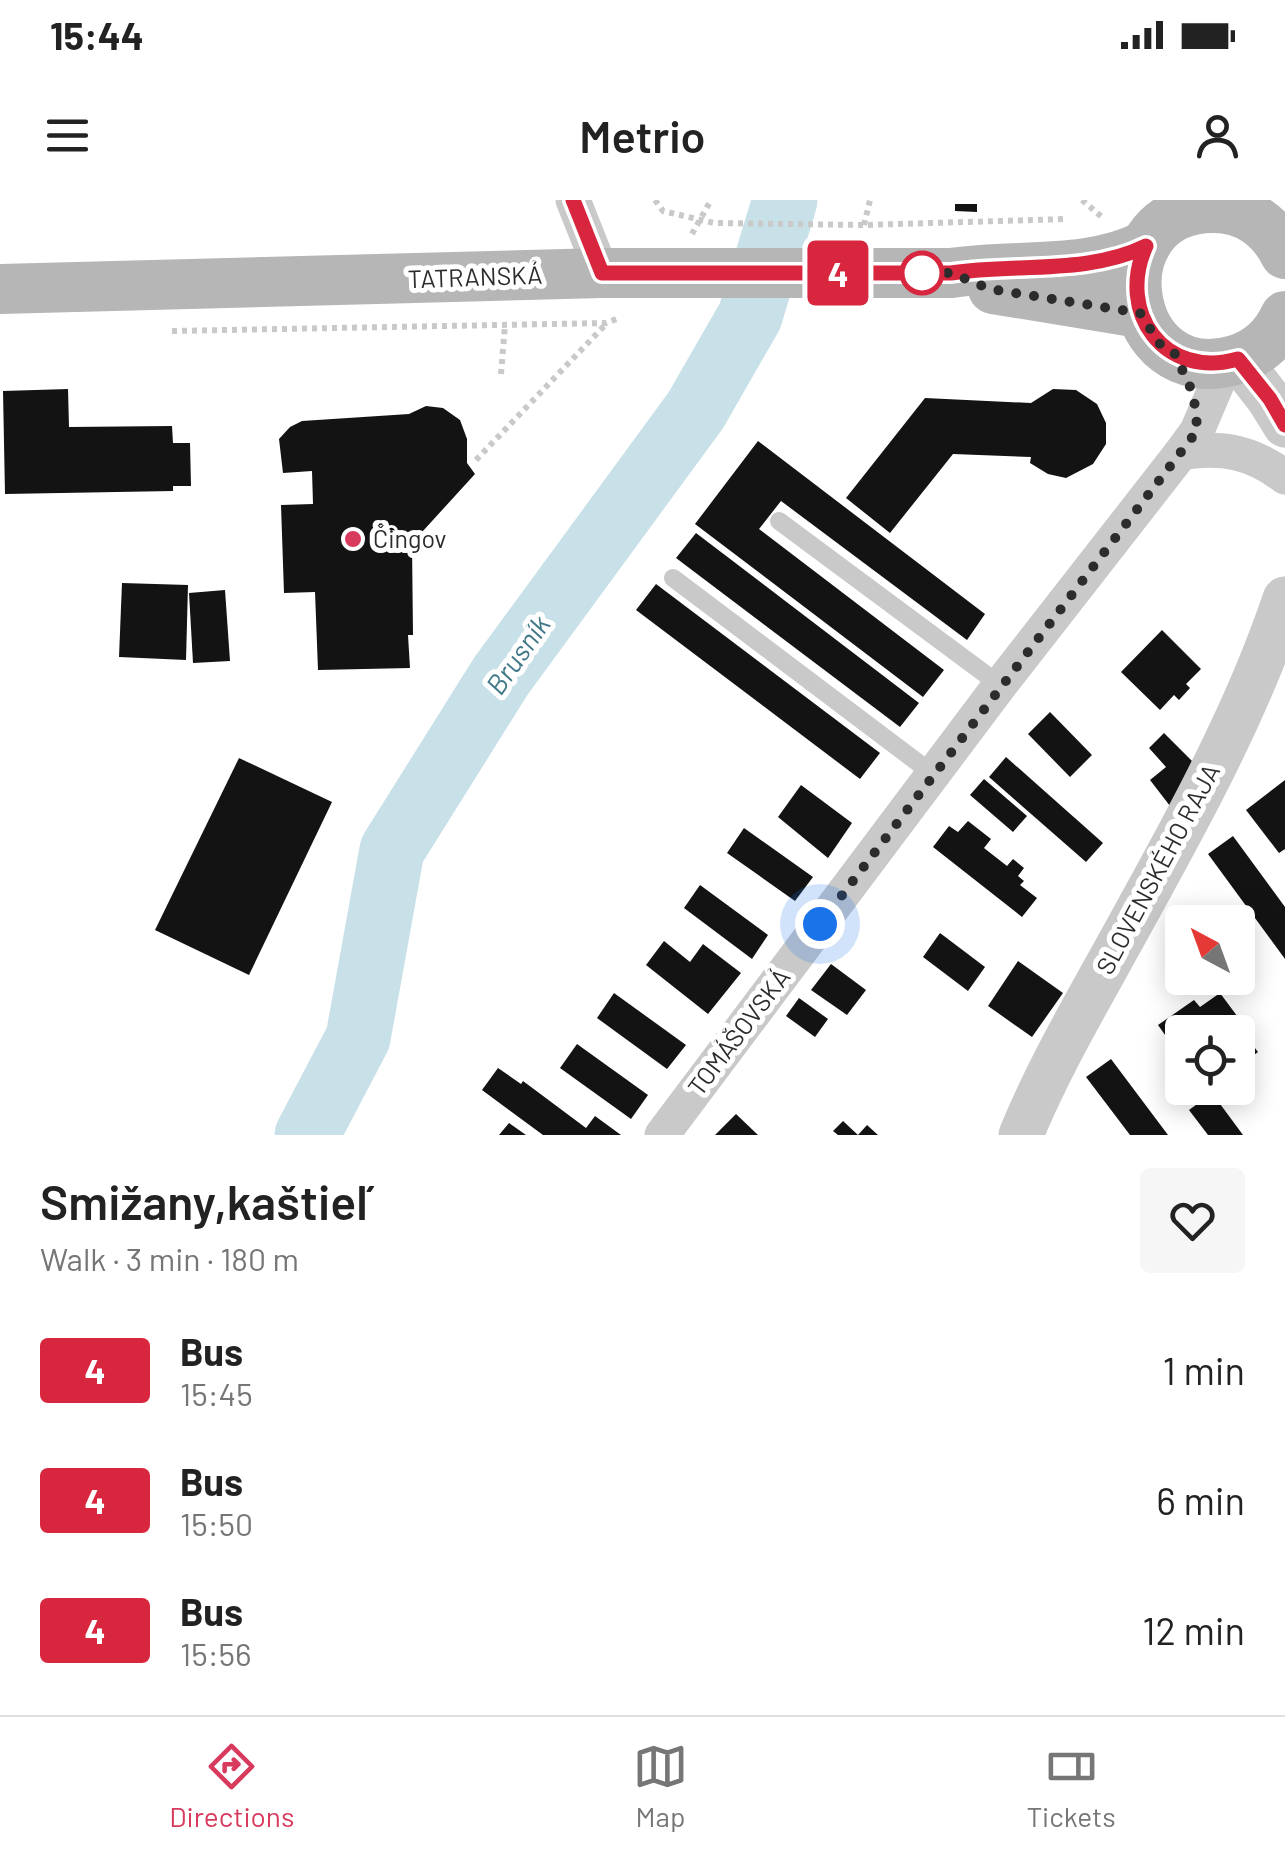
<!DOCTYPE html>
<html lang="en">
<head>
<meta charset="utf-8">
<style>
	:root { --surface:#fff; --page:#f6f6f6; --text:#222; --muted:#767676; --line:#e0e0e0; --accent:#d83a5e }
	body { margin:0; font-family:Barlow,sans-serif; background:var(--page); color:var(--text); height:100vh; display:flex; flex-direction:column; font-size:38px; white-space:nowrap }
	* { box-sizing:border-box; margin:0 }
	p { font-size:32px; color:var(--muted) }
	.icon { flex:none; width:55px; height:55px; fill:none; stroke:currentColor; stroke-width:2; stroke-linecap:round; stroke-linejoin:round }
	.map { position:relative; height:935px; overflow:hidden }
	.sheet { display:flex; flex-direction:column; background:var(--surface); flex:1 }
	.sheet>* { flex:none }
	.badge { padding:0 20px; border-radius:8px; font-size:35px; line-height:65px }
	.needle { width:65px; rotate:319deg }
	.controls { position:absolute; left:1165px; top:705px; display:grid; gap:20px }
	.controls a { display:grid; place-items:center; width:90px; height:90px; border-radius:10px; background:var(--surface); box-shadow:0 5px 25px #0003; font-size:50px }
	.you { position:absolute; width:50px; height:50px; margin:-25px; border:8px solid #fff; border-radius:50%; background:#1a73e8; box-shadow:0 0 0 15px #1a73e833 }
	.map>.badge { position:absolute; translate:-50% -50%; box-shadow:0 0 0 5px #fff }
	.round { display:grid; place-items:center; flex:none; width:105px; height:105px; border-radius:10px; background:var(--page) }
	.overview { display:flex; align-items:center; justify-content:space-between; height:170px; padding:0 40px }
	h1 { font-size:48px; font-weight:600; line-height:75px }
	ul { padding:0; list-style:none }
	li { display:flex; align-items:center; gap:30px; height:130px; padding:0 40px }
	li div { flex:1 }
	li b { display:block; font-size:38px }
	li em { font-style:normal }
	li .badge { min-width:110px; font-weight:700; text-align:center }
	.status { display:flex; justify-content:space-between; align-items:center; height:70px; padding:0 50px; background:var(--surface); direction:ltr }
	.status svg { height:28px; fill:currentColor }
	header { display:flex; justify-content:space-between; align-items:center; height:130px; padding:0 40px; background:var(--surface); font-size:45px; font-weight:600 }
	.tabs { display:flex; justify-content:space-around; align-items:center; height:140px; border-top:2px solid var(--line); background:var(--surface); font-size:28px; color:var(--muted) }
	.tabs a { display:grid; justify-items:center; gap:5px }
	.tabs .selected { color:var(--accent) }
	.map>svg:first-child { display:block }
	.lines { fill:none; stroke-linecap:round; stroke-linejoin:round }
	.river { stroke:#c8e0e8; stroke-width:65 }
	.building { fill:#131313 }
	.path { stroke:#c9c9c9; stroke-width:6; stroke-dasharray:5 5; stroke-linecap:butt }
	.service { stroke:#c9c9c9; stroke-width:18 }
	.minor { stroke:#c9c9c9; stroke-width:35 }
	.tertiary { stroke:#c9c9c9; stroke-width:45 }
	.secondary { stroke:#b6b6b6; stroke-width:50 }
	.line-casing { stroke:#fff; stroke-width:22 }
	.line { stroke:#d7263d; stroke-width:15 }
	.walk { stroke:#2c2c2c; stroke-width:10; stroke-dasharray:0 18 }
	.stop-dot { fill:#fff; stroke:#d7263d; stroke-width:5 }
	.poi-dot { fill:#d83a5e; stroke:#fff; stroke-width:4 }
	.labels { text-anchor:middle; stroke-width:10; stroke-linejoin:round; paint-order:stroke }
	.street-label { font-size:25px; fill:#2c2c2c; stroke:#fff }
	.poi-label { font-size:25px; fill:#2c2c2c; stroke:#fff; text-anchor:start }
	.water-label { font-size:28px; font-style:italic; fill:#417888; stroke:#fff }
</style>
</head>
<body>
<div class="status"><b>15:44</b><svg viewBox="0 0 49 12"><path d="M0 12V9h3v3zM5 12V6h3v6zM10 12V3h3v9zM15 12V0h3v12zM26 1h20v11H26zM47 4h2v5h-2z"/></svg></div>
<header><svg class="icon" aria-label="menu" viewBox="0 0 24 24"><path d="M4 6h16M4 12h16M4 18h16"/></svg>Metrio<svg class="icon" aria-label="person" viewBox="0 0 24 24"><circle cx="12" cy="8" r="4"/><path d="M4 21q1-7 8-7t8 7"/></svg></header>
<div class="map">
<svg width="1285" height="935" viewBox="0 0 1285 935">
	<rect width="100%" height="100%" fill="#fff"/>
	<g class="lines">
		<path class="river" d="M307,935L358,838L392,650L501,476L696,210L750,116L785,0"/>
	</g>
	<g class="building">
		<path d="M955,4H977V12L955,11Z"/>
		<path d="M68,189L69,227L172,226L173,243H190L191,286H173V291L5,294L3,191Z"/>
		<path d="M1053,189L1076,190L1097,204L1106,223V244L1093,264L1066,278L1048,274L1030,263L1031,257L953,254L890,333L846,298L925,198L1031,203Z"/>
		<path d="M426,206L443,208L460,220L467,239V263L475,274L412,343L413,435H408L410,468L318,470L315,392L284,393L281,305L313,304L312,271L283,273L279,239L290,227L302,221L409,214Z"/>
		<path d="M758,241L985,414L967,440L781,301L759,329L944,470L923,497L695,324Z"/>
		<path d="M696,333L919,503L900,527L676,358Z"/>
		<path d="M122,383L188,385L186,460L119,457Z"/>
		<path d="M656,384L880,553L860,579L636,410Z"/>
		<path d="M225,390L230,461L193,463L189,393Z"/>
		<path d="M1162,430L1201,469L1186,484L1190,488L1179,500L1174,495L1160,510L1121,472Z"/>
		<path d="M1050,512L1092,555L1070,577L1028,534Z"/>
		<path d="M1164,533L1192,561L1170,606L1150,580L1166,567L1149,548Z"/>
		<path d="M1006,557L1103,643L1086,662L989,577Z"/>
		<path d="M239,558L332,602L249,775L155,730Z"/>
		<path d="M984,579L1027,616L1013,632L970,595Z"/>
		<path d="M1285,580V649L1279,653L1246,610Z"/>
		<path d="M801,585L852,623L828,658L778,617Z"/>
		<path d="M968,621L991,639L984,648L1007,666L1013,659L1024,668L1018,676L1024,681L1020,685L1037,698L1022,717L933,647L949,626L958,632Z"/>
		<path d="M744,628L813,677L795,701L727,653Z"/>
		<path d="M1233,636L1285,707V759L1208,654Z"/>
		<path d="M700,685L768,735L752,759L684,708Z"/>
		<path d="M940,733L985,767L968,791L923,757Z"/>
		<path d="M664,741L690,762L703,744L741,773L708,814L646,765Z"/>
		<path d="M1018,761L1063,793L1032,837L988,806Z"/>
		<path d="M831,764L866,790L847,815L811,790Z"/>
		<path d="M614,793L686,845L667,869L597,818Z"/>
		<path d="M1220,793L1252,836L1248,839L1258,852L1238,867V832H1182V859L1158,825L1194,800L1200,807Z"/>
		<path d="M799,798L828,819L815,837L786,816Z"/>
		<path d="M577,844L648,895L631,919L560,868Z"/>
		<path d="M1111,859L1168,935H1130L1086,877Z"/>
		<path d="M498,868L521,884L523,881L586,928L595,916L621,935H543L482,890Z"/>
		<path d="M1212,893L1243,935H1208L1189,910Z"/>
		<path d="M736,914L758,935H715Z"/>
		<path d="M843,921L858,935L867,925L878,935H838L833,931Z"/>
		<path d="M509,923L526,935H499Z"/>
	</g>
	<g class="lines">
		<g class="path">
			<path d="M655,0L663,11L714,23L864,25L1067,19"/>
			<path d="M1082,0L1103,18"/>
			<path d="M864,25L870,0"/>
			<path d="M692,34L711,0"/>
			<path d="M172,131L606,123L619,118"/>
			<path d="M501,174L505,125"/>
			<path d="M476,260L606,124"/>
		</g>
		<g class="service">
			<path d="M779,321L1000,485"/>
			<path d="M673,378L933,574"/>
		</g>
		<g class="minor">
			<path d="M573,0L602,73"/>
			<path d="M1181,253C1222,246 1252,252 1285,277"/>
			<path d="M662,935L1000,485L1181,253L1197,231L1226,163"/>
		</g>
		<g class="tertiary">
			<path d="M1238,159L1269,199L1285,225"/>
			<path d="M1021,935C1045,876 1077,820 1108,764C1173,646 1242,527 1285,399"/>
		</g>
		<g class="secondary">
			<path d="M1285,54C1271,26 1245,7 1212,8C1096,9 1122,193 1235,160C1258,153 1275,138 1285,116"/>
			<path d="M0,89L602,73H951C1015,63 1088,75 1146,45"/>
			<path d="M993,89L1140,113"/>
		</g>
	</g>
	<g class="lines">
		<defs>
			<path id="line" d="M573,0L602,73H951C1015,63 1087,75 1146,46C1116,112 1164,180 1238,159L1270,199L1285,225"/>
		</defs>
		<use href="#line" class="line-casing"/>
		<use href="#line" class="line"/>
		<path class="walk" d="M820,724L1197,231L1196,210L1191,189L1175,154L1160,144L1140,113L990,89L951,73H922"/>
	</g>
	<circle class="stop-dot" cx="922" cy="73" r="20"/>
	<circle class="poi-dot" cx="353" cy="339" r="10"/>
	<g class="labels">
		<g class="street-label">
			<text transform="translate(475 77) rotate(-2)" y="9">TATRANSKÁ</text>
			<text transform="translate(1158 669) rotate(-62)" y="9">SLOVENSKÉHO RAJA</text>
			<text transform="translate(739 832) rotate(-53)" y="9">TOMÁŠOVSKÁ</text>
		</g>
		<g class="poi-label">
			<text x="373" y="348">Čingov</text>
		</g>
		<g class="water-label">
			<text transform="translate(518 455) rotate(-55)" y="10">Brusník</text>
		</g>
	</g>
</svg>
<div class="controls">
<a><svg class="needle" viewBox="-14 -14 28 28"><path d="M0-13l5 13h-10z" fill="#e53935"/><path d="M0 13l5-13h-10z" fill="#767676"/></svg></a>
<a><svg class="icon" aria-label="locate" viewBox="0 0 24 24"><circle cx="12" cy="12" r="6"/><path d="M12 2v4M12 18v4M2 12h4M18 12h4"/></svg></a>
</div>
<div class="you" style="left:820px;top:724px"></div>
<b class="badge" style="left:838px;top:73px;background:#d7263d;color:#fff">4</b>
</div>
<section class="sheet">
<div class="overview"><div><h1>Smižany,kaštieľ</h1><p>Walk · 3 min · 180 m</p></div><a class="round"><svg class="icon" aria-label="heart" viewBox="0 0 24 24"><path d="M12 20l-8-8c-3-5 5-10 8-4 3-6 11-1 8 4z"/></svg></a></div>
<ul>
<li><span class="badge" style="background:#d7263d;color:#fff">4</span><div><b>Bus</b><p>15:45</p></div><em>1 min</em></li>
<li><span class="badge" style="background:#d7263d;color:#fff">4</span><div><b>Bus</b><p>15:50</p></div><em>6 min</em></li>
<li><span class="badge" style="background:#d7263d;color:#fff">4</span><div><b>Bus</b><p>15:56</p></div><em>12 min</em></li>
</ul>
</section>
<nav class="tabs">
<a class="selected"><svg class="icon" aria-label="directions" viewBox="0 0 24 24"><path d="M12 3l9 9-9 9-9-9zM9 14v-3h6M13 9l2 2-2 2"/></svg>Directions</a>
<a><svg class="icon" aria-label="map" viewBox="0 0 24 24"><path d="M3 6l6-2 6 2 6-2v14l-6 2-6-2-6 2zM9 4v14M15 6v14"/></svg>Map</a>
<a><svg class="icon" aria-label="tickets" viewBox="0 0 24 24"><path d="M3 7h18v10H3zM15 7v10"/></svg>Tickets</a>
</nav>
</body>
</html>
